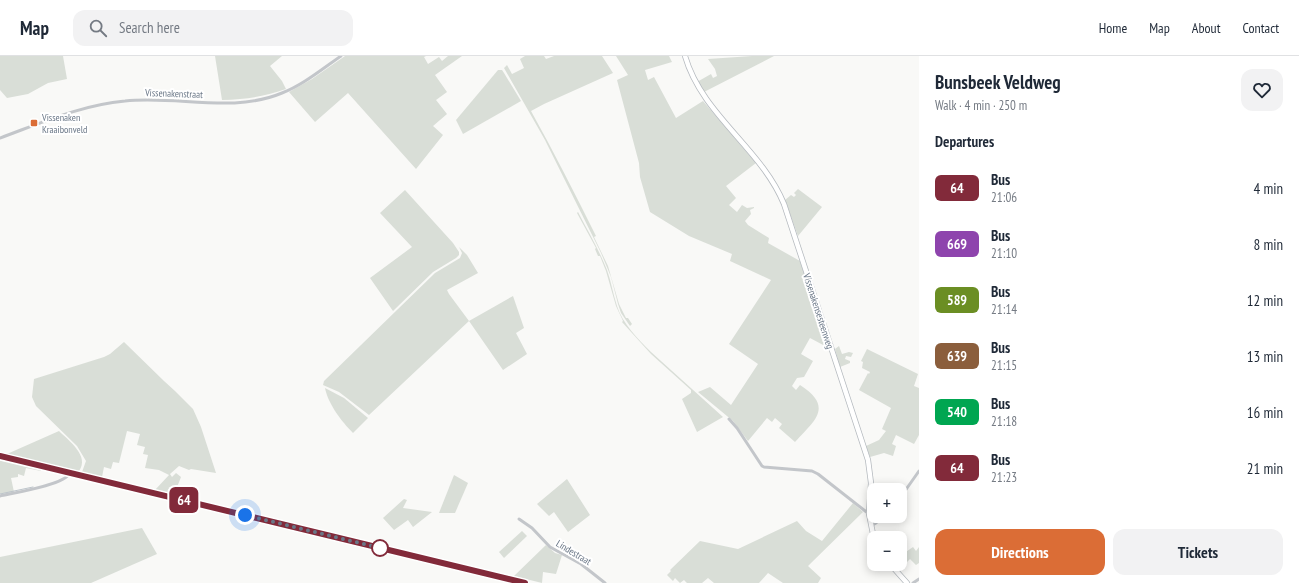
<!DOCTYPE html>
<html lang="en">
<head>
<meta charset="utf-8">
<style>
	:root { --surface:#fff; --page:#f2f2f3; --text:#1f2937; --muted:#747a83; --line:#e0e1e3; --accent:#db6d36 }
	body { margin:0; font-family:"PT Sans Narrow",sans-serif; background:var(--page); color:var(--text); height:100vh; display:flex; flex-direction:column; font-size:15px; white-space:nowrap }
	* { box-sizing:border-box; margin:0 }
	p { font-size:13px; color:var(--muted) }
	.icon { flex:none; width:22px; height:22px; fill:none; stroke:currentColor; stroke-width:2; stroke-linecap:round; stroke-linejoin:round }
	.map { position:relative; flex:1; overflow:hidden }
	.drawer { display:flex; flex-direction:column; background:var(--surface); width:380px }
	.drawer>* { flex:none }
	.badge { padding:0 8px; border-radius:6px; font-size:14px; line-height:26px }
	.buttons { position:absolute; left:867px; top:427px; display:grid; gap:8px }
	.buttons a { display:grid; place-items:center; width:40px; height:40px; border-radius:8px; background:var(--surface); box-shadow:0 2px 10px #0003; font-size:20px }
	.you { position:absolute; width:20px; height:20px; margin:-10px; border:3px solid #fff; border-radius:50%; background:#1a73e8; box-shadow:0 0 0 6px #1a73e833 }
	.map>.badge { position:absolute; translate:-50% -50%; box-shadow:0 0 0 2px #fff }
	h2 { padding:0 16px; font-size:15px; line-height:36px }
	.round { display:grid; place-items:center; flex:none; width:42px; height:42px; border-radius:12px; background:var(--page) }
	.overview { display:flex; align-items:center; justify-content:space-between; height:68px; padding:0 16px }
	h1 { font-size:19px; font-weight:800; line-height:30px }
	.cta { display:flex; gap:8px; margin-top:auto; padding:8px 16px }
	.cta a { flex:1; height:46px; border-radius:12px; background:var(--accent); color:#fff; font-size:16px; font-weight:800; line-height:46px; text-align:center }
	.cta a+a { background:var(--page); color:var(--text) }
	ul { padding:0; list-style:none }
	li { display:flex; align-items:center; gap:12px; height:56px; padding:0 16px }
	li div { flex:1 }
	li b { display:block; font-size:15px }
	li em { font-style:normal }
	li .badge { min-width:44px; font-weight:700; text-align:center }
	header { display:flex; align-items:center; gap:24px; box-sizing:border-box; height:56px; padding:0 20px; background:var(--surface); border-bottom:1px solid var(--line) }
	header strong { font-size:19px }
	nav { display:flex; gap:22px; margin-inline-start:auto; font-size:14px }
	.search { width:280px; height:36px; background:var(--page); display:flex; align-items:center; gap:10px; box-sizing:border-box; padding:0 14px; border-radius:12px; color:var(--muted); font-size:15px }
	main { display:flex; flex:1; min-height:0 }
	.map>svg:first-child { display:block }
	.green { fill:#d9ded7 }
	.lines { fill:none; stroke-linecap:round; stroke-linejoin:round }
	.stream { stroke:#bdc5cb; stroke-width:1 }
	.secondary-casing { stroke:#b5babf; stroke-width:6 }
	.primary-casing { stroke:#b4b8bd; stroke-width:7 }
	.street { stroke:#c3c6ca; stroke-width:3 }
	.secondary { stroke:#fff; stroke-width:4.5 }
	.primary { stroke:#fff; stroke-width:5 }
	.line-casing { stroke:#fff; stroke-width:9 }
	.line { stroke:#822a3a; stroke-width:6 }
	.walk { stroke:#6a7787; stroke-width:4; stroke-dasharray:0 7.2 }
	.poi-dot { fill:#db6d36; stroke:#fff; stroke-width:1.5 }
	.stop-dot { fill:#fff; stroke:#822a3a; stroke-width:2 }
	.labels { text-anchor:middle; stroke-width:4; stroke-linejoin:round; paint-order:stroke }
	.street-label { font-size:10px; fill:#6a7787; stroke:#fff }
	.poi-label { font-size:10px; fill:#6a7787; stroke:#fff; text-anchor:start }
</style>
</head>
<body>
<header>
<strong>Map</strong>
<div class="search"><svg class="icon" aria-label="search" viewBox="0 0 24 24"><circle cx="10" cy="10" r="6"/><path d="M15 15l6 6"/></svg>Search here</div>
<nav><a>Home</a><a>Map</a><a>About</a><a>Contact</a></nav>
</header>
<main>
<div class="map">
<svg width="919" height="527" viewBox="0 0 919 527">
	<rect width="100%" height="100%" fill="#f9f9f7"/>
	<g class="green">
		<path d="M0,0H63L67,23L48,27L28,38L7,42L0,34Z"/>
		<path d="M215,0H282L270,10L282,25L286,33C263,41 247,43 222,44Z"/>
		<path d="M345,0H426L424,1L428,8L439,1L442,5L448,0H462L435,19L447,36L436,44L447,58L433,70L443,79L416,113L348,37L315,66L289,36L312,23Z"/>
		<path d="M525,0H544L546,3L554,0H602L613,17L544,48L531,55C554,96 575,138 596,180L594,181L608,210L619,248L626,262H628L632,268L630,270L621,257L618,248L611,221L601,197L545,84L504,12L507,9L512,18L524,12L520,3Z"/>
		<path d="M616,0H669L672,6L645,14L648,24L654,21L676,62L703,45L756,107L726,130L736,142L729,149L737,156L742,149L747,152L754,151V152L750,154L751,158L745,165L748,169L769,182L768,187L800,205L827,288L825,290L810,282L801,298L813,305L804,321L797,322L792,330L796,334L800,329C834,351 815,364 795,386L779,372L782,368L775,362L772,366L767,362L748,385L733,365L698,336L710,331L731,349L758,308L729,288L771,224L730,205L732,198L689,180L650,156L640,121L639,107L617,24L628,19Z"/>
		<path d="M752,0H774L704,36L697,26L711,18L713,22L717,20L715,13L708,3Z"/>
		<path d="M498,14H502L504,17L521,45L463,78L456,64Z"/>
		<path d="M798,133L822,151L798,180L785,144L791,139L794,141L796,139L794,137Z"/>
		<path d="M405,134L453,187L459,196V199L456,202L433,216L393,255L370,222L412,191L380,157Z"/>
		<path d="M578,156C588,175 599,194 607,214C611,225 613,238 617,250C622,267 638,283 651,296L723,361L697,376L682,343L691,337V334L651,298L622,266L623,265L616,250L606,215L600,200H598L595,193L596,192L577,157Z"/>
		<path d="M459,191L467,199L478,217L447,234L449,238L469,265L513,240L524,272L516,277L527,298L503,314L469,265L369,359L339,336L323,329L324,325L435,217L460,202L462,197Z"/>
		<path d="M124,286L164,325L175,335L193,353L201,371L216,417L191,413L189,414L179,410L170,418L172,421L176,417L181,421L174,439L155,434L169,419L159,414L145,412L148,399L143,398L145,391L137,389L140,378L127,375L119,407L113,406L111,413L104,411L102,421L82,416L86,405L77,390L36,350L32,341L34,323L104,301L110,298Z"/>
		<path d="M839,290L842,298L849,296L853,297L851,301L846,300L845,303L850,305V307L840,311L835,293Z"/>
		<path d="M867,293L918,318L914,330L919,332V379L914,388L896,379L892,388L896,390L893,400L884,397L870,401L866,390L879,384L886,375L882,373L891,352L859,334L868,317L869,318L870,316L862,312L863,306L861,305Z"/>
		<path d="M325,332L344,342L368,362L353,377C342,366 328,348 325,332Z"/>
		<path d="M59,375C69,385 90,400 79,415L7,398Z"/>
		<path d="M0,404L41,414V415L26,412L24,420L18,418V421L11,422L14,436L0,438Z"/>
		<path d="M454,419L468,427L455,457H439Z"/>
		<path d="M567,423L590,459L568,476L554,456L549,460L537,448Z"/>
		<path d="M404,443L407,444L403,452L432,456L413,471L408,464L394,474L383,462Z"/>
		<path d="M853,447L863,456L808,510L821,522L818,527H783L768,517L759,527H714L708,522L702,527H687L684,524L680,527L675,522L673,525L667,519L671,515L670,514L700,485L738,493L797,465L806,475L822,485Z"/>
		<path d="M142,472L157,498L91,527H0V501Z"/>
		<path d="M522,475L527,480L504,502L499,496Z"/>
		<path d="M546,489L555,497L562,499L556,518L543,516L542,527L514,520Z"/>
		<path d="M913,491L916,495L919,491V507L916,509L910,503L899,514L893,508H900V500Z"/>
	</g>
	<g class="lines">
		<path class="stream" d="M0,438L33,431"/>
		<defs>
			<g id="secondary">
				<path d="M685,0C702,59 761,92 784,148L868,404L871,427L869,458L874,483"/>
				<path d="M890,508L907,527"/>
			</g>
			<path id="primary" d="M0,400L525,527"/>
		</defs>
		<use href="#secondary" class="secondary-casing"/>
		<use href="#primary" class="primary-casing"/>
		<g class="street">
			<path d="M0,82C41,67 81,49 125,45C177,39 232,58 282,37C303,29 322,13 341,0"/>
			<path d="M729,363L737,372L762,410L764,411L812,415L818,418L869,458"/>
			<path d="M0,440C13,437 65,429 70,417"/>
			<path d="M900,442L919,415"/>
			<path d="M519,463L532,472L550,491L581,508L605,527"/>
			<path d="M871,470L876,467L883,460"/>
			<path d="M872,497L874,498"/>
			<path d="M913,527L919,523"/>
		</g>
		<use href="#secondary" class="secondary"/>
		<use href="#primary" class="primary"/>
	</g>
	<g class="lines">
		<defs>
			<path id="line" d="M0,400L525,527"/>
		</defs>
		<use href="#line" class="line-casing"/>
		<use href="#line" class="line"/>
		<path class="walk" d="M245,459L380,492"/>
	</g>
	<rect class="poi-dot" x="30" y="63" width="8" height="8" rx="2"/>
	<circle class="stop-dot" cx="380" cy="492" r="8"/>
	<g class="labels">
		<g class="street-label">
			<text transform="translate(174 37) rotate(2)" y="4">Vissenakenstraat</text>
			<text transform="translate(819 255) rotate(72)" y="4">Vissenakensesteenweg</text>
			<text transform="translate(574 496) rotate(31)" y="4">Lindestraat</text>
		</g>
		<g class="poi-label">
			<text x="42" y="65">Vissenaken<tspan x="42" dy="12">Kraaibonveld</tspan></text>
		</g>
	</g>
</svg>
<div class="buttons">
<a>+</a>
<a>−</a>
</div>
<div class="you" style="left:245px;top:459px"></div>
<b class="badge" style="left:184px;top:444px;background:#822a3a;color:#fff">64</b>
</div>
<section class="drawer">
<div class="overview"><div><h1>Bunsbeek Veldweg</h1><p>Walk · 4 min · 250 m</p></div><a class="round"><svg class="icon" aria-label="heart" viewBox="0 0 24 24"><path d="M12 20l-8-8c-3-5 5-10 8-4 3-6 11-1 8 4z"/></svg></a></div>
<h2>Departures</h2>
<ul>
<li><span class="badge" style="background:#822a3a;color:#fff">64</span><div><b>Bus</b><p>21:06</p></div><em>4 min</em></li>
<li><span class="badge" style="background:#8e44ad;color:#fff">669</span><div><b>Bus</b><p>21:10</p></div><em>8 min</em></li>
<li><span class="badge" style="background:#6b8e23;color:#fff">589</span><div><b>Bus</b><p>21:14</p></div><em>12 min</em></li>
<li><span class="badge" style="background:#8b5e3c;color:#fff">639</span><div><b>Bus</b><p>21:15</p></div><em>13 min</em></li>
<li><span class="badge" style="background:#00a651;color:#fff">540</span><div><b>Bus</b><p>21:18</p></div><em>16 min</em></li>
<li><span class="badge" style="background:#822a3a;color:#fff">64</span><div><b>Bus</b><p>21:23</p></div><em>21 min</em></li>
</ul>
<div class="cta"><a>Directions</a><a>Tickets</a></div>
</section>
</main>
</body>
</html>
